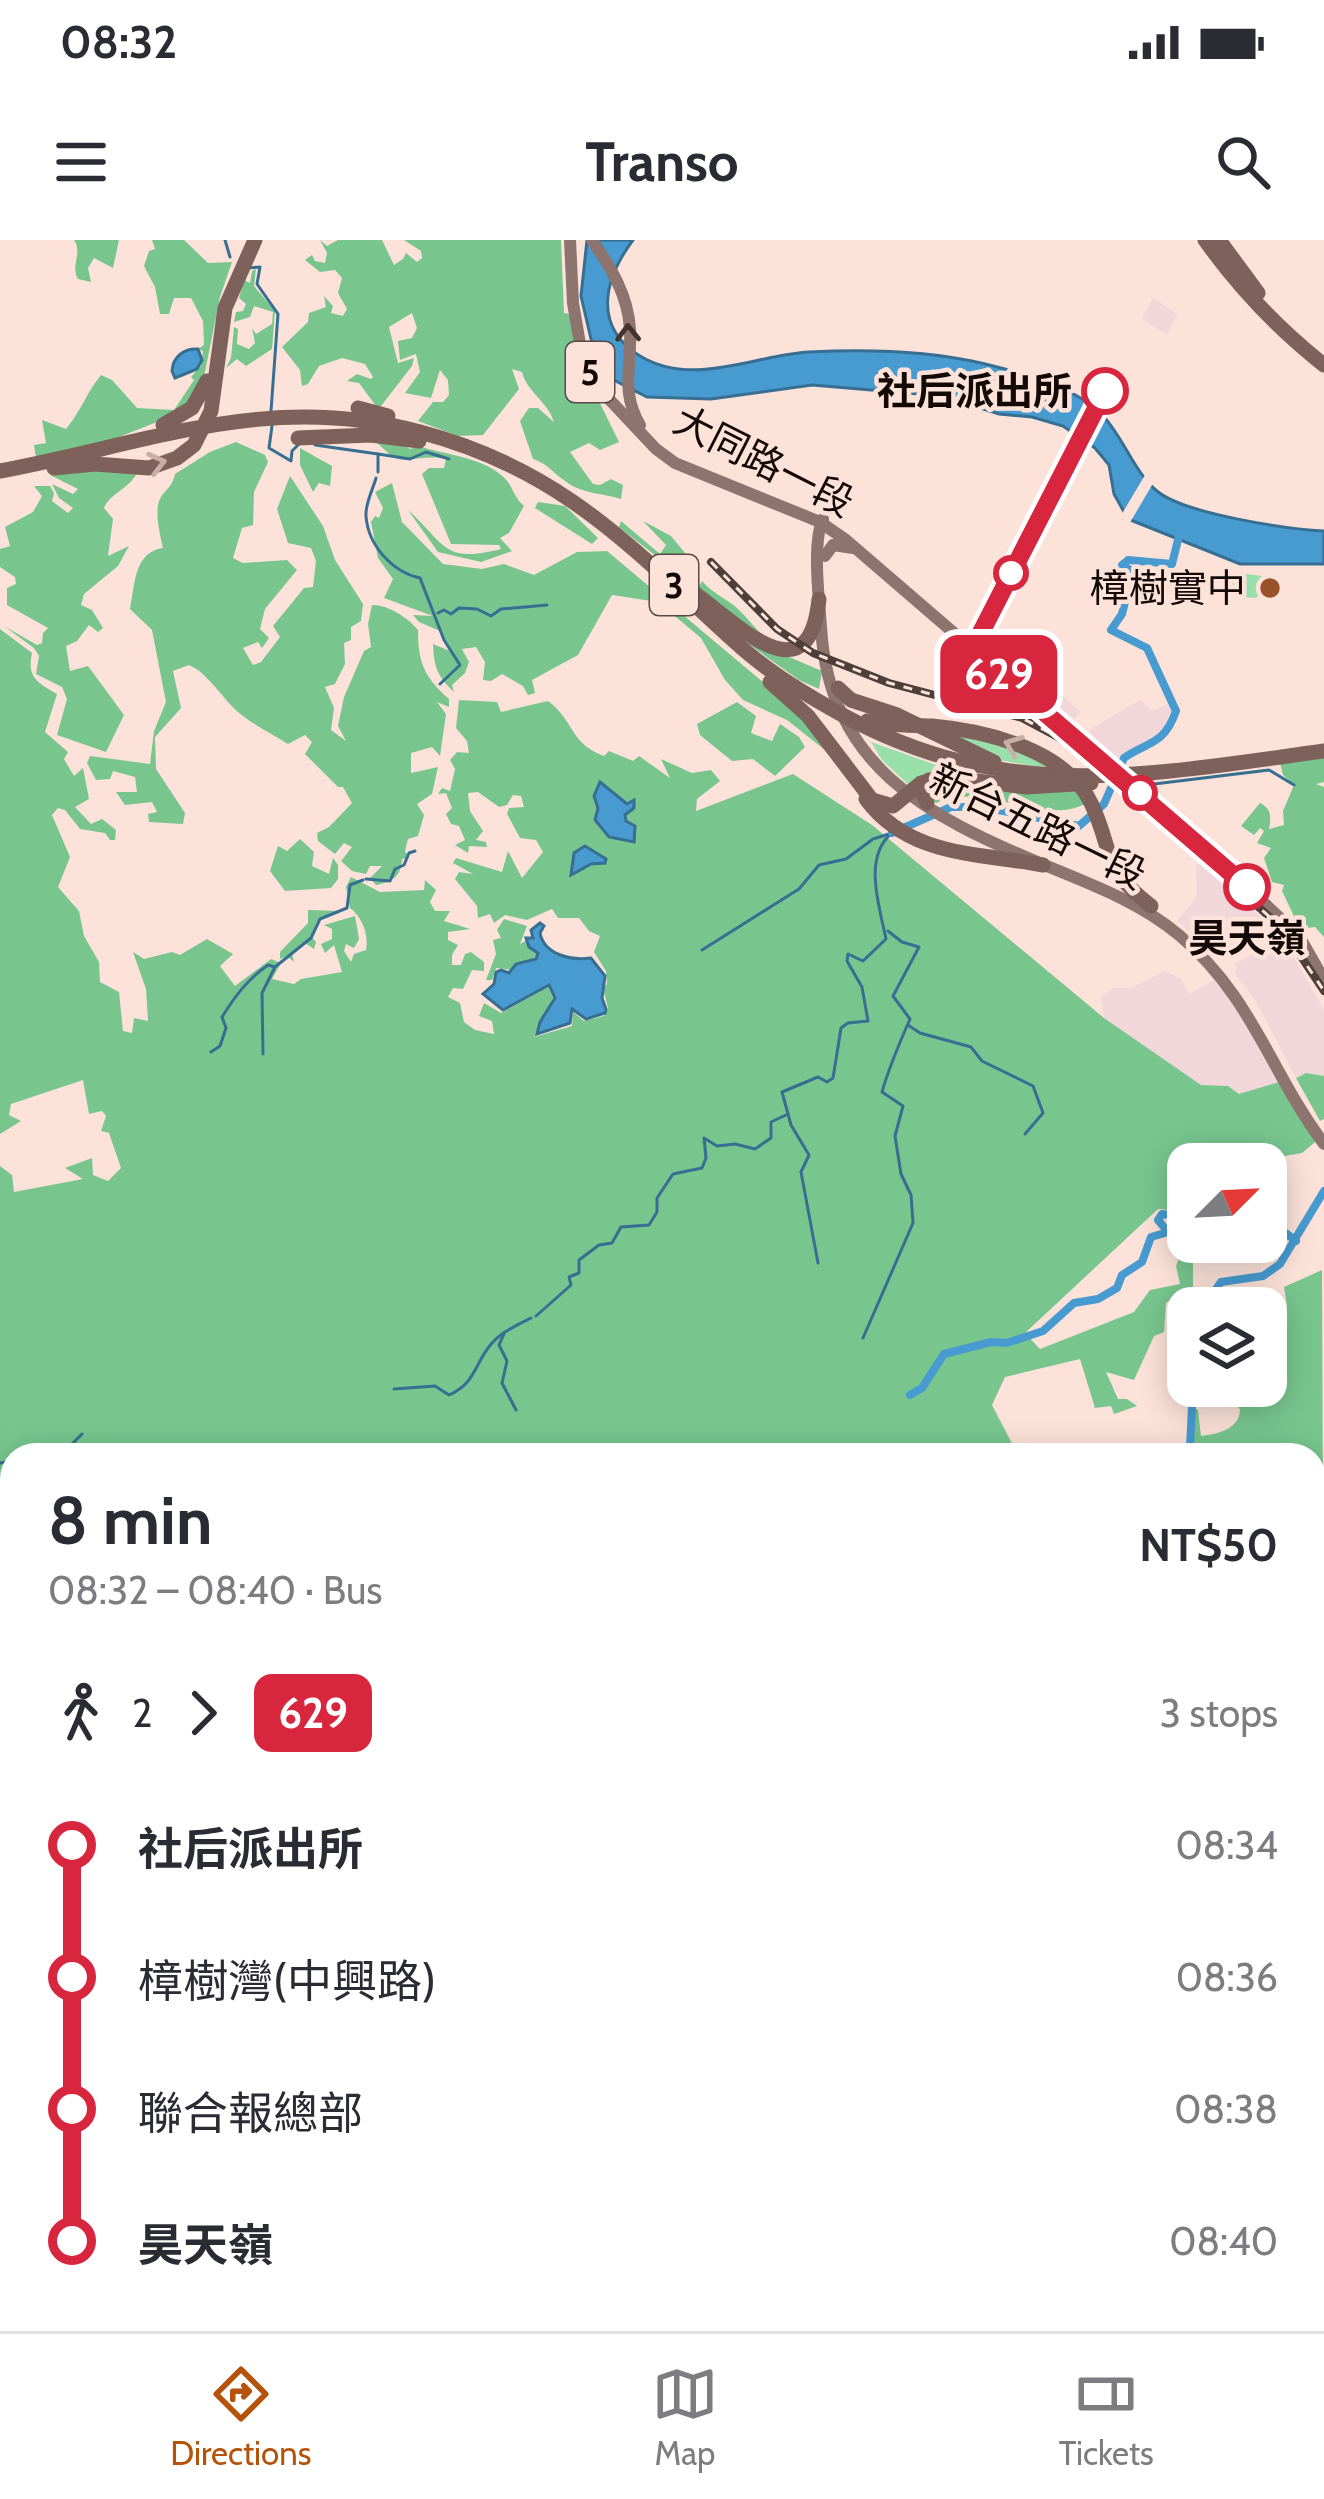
<!DOCTYPE html>
<html lang="en">
<head>
<meta charset="utf-8">
<style>
	:root { --surface:#fff; --page:#f7f7f7; --text:#2b2b33; --muted:#7c7c81; --line:#e1e1e2; --accent:#b45309 }
	body { margin:0; font-family:Cabin,"Noto Sans TC",sans-serif; background:var(--page); color:var(--text); height:100vh; display:flex; flex-direction:column; font-size:45px; white-space:nowrap }
	* { box-sizing:border-box; margin:0 }
	p { font-size:39px; color:var(--muted) }
	.icon { flex:none; width:66px; height:66px; fill:none; stroke:currentColor; stroke-width:2; stroke-linecap:round; stroke-linejoin:round }
	.map { position:relative; flex:1; overflow:hidden }
	.side { position:absolute; left:0px; top:1203px; width:1326px; height:888px; display:flex; flex-direction:column; background:var(--surface); border-radius:36px 36px 0 0; box-shadow:0 6px 30px #0003 }
	.side>* { flex:none }
	.badge { padding:0 24px; border-radius:18px; font-size:42px; line-height:78px }
	.needle { width:78px; rotate:66deg }
	.buttons { position:absolute; left:1167px; top:903px; display:grid; gap:24px }
	.buttons a { display:grid; place-items:center; width:120px; height:120px; border-radius:24px; background:var(--surface); box-shadow:0 6px 30px #0003; font-size:60px }
	.map>.badge { position:absolute; translate:-50% -50%; box-shadow:0 0 0 6px #fff }
	.legs { display:flex; align-items:center; gap:18px; height:132px; padding:0 48px; font-size:39px }
	.legs p { margin-inline-start:auto }
	.overview { display:flex; align-items:center; justify-content:space-between; height:204px; padding:0 48px }
	h1 { font-size:66px; font-weight:700; line-height:90px }
	ul { padding:0 48px; list-style:none }
	li { display:flex; align-items:center; gap:42px; height:132px; font-size:45px }
	li i { display:grid; place-items:center; width:18px; height:100%; margin:0 15px; background:currentColor }
	li i::after { content:''; width:30px; height:30px; margin:-15px; border:9px solid; border-radius:50%; background:var(--surface) }
	li p { margin-inline-start:auto }
	li:first-child i { background:linear-gradient(#0000 50%,currentColor 0) }
	li:last-child i { background:linear-gradient(currentColor 50%,#0000 0) }
	.status { display:flex; justify-content:space-between; align-items:center; height:84px; padding:0 60px; background:var(--surface); direction:ltr }
	.status svg { height:33px; fill:currentColor }
	header { display:flex; justify-content:space-between; align-items:center; height:156px; padding:0 48px; background:var(--surface); font-size:54px; font-weight:700 }
	.dock { display:flex; justify-content:space-around; align-items:center; height:168px; border-top:3px solid var(--line); background:var(--surface); font-size:33px; color:var(--muted) }
	.dock a { display:grid; justify-items:center; gap:6px }
	.dock .current { color:var(--accent) }
	.map>svg:first-child { display:block }
	.commercial { fill:#f2d7da }
	.green { fill:#98dfaa }
	.forest { fill:#78c68e }
	.water { fill:#479bd0; stroke:#376f93; stroke-width:3 }
	.pier { fill:#fce2d9 }
	.lines { fill:none; stroke-linecap:round; stroke-linejoin:round }
	.stream { stroke:#376f93; stroke-width:3 }
	.river { stroke:#479bd0; stroke-width:8 }
	.major { stroke:#8d746e; stroke-width:12 }
	.highway { stroke:#7d615a; stroke-width:15 }
	.rail-casing { stroke:#4d3f3a; stroke-width:8 }
	.rail { stroke:#fce2d9; stroke-width:3; stroke-dasharray:9; stroke-linecap:butt }
	.oneway { stroke:#443430 }
	.oneway2 { stroke:#c9aea6 }
	.line-1-casing { stroke:#fff; stroke-width:27 }
	.line-1 { stroke:#d7263d; stroke-width:18 }
	.stop-1-dot { fill:#fff; stroke:#d7263d; stroke-width:6 }
	.poi-dot { fill:#975327; stroke:#fce2d9; stroke-width:4.5 }
	.labels { text-anchor:middle; stroke-width:9; stroke-linejoin:round; paint-order:stroke }
	.shield { fill:#fce2d9; stroke:#594a45; stroke-width:3 }
	.shield-label { font-size:36px; font-weight:bold; fill:#130906 }
	.stop-label { font-size:39px; font-weight:bold; fill:#130906; stroke:#fce2d9; text-anchor:end }
	.street-label { font-size:39px; fill:#130906; stroke:#fce2d9 }
	.poi-label { font-size:39px; fill:#130906; stroke:#fce2d9; text-anchor:end }
</style>
</head>
<body>
<div class="status"><b>08:32</b><svg viewBox="0 0 49 12"><path d="M0 12V9h3v3zM5 12V6h3v6zM10 12V3h3v9zM15 12V0h3v12zM26 1h20v11H26zM47 4h2v5h-2z"/></svg></div>
<header><svg class="icon" aria-label="menu" viewBox="0 0 24 24"><path d="M4 6h16M4 12h16M4 18h16"/></svg>Transo<svg class="icon" aria-label="search" viewBox="0 0 24 24"><circle cx="10" cy="10" r="6"/><path d="M15 15l6 6"/></svg></header>
<div class="map">
<svg width="1324" height="2091" viewBox="0 0 1324 2091">
	<rect width="100%" height="100%" fill="#fce2d9"/>
	<g class="commercial">
		<path d="M1153,58L1177,74L1167,95L1142,79Z"/>
		<path d="M1052,447L1081,472L1070,484L1047,463Z"/>
		<path d="M1140,460L1152,471L1172,462L1176,471L1174,480L1149,508L1124,518L1122,524L1088,494L1092,488Z"/>
		<path d="M1196,624L1203,625L1262,678L1220,717L1177,681L1197,656Z"/>
		<path d="M1275,701L1294,718L1324,770V836L1306,833L1296,838L1255,760L1234,733L1238,728L1235,724Z"/>
		<path d="M1165,731L1181,739L1189,754L1219,738L1282,841L1239,854L1228,846L1201,845L1104,778L1101,757L1113,748H1131Z"/>
	</g>
	<g class="green">
		<path d="M1227,331L1276,338L1275,361L1264,359L1267,341L1261,339V352L1256,358L1233,356L1226,348Z"/>
		<path d="M941,490L990,498L1053,529L998,520Z"/>
		<path d="M871,502L942,527L981,537L910,546L882,520Z"/>
	</g>
	<g class="forest">
		<path d="M74,0H119L113,28L94,18L88,28L91,42L78,39C70,26 83,13 74,0Z"/>
		<path d="M152,0H184L208,23L232,22L220,57L203,142L182,172L109,201L36,218L34,205L46,203L42,180L66,189C81,171 87,152 101,135L112,140L137,168L174,170L194,140L191,137L201,126L203,111L198,109L204,105L203,81L191,58H174L169,74H160L155,47L144,26L149,11L155,9Z"/>
		<path d="M320,0L327,6L338,0H382L394,25L403,19L406,13L417,22L422,18L421,11L404,0H561L564,73L570,74L579,115L567,121L595,153L619,202L600,210L589,203L570,212L593,244L600,245L611,239L623,245L621,259C602,253 582,254 565,241C552,232 548,224 533,219L520,181L529,168H538L554,182C548,162 527,152 522,132L512,129L519,149L483,195L458,196L418,181L433,162H443L449,155L448,140L440,130L431,158L405,153L420,132L416,114L400,120L398,101L412,98L417,88L412,73L389,87L398,123L414,118L412,126L381,166H376L359,143L347,141L357,134L371,139L373,137L365,124L342,118L319,126L308,144L302,146L300,130L282,107L308,82L309,73L326,67L324,56L333,66L331,73L343,76L347,69L338,53L342,38L335,30L320,32L305,20L312,15L315,21L325,23L327,13Z"/>
		<path d="M256,29L254,46L275,71L272,109L246,126L237,119L226,128L231,118L234,87L238,89L237,104L249,109L255,103L252,88L256,94L272,84L273,72L254,66L250,77L234,82L236,72L243,71L246,64L239,58L244,40L250,43L252,31Z"/>
		<path d="M373,200L396,201L410,209L418,206C444,215 489,217 508,242C514,251 515,258 524,266L509,293L500,298L512,311L481,322L438,312L408,270C446,304 442,324 501,309L499,305L451,304L422,234L429,228H444L446,219C427,214 407,223 396,218C388,215 381,205 373,200Z"/>
		<path d="M236,202L265,215L268,222L254,252L253,285L242,288L233,318L243,323L287,320L297,330L265,369L260,389L269,398L262,408L258,402L243,408L253,425L261,422L280,397L273,386L304,348L313,347L316,321L311,308L288,303L277,269L290,236L323,286L335,320L363,364L361,381L351,387V400L344,403L345,424L335,444L325,447L334,468L331,490L346,501L338,486L344,457L364,411L371,407L368,384L372,365C389,365 407,377 418,390C418,422 424,437 449,459V467L437,462L446,474L440,516L432,507L411,513V533L438,527L432,554L417,564L424,575L418,596L408,599L405,611L409,618L402,619C401,637 392,642 376,645L370,638L382,626H370L366,634L352,631L341,621L352,607L344,603L335,614L318,601L317,593L329,587L352,563L343,547H338L305,514L312,502L305,495L288,504C272,494 253,485 238,472C222,458 208,433 189,425L173,431L181,468L155,497L156,529L185,573L183,584L149,582L148,574L157,572L152,562L125,565L116,552H137L135,537L113,531L110,539L96,540L87,523L90,516L150,524L154,491L166,462L152,390L130,369C135,344 134,312 163,308C160,295 154,270 160,259C166,248 172,248 175,234L210,212Z"/>
		<path d="M300,208L332,226L330,246L319,243L313,252L300,225Z"/>
		<path d="M88,227L137,233C128,250 110,253 104,268L113,279L108,316L129,306L118,326L84,354L81,365L92,370L103,388L98,392L89,385L77,401L66,406L70,431L88,426L124,475L106,512L57,495L67,459L62,447L36,434L39,416L34,408L4,386L37,405L42,403L43,393L48,388L7,365V348L16,344L15,337L0,327V309L10,306L5,287L33,272L42,256L34,246H50L54,253L52,261L68,273L73,268L59,258L52,244L73,254L78,249L50,235Z"/>
		<path d="M392,243L402,282L443,324L482,329L504,324L534,335L577,312L607,311L790,465L835,518L787,480L743,460L725,440L701,398L658,362L612,355L578,415L532,440L535,453L528,455L523,446L502,434L491,441L483,440L485,422L476,407L462,409L469,422L465,433L452,445L454,452C437,436 434,427 433,404L450,411L440,391L419,382L413,375L433,376L384,358L393,339L378,318L371,282L375,276L379,278L383,268L375,252Z"/>
		<path d="M538,262L565,266L598,298L592,304L535,268Z"/>
		<path d="M621,281L660,314L666,305L643,281L671,296L694,324L689,338L700,345L702,341C714,355 729,359 741,372C755,386 759,396 779,403L763,400L619,287Z"/>
		<path d="M0,389L32,413C27,438 37,442 57,454L45,492L68,512L64,519L74,536L83,528L89,559L75,567L91,584L102,579L116,590L115,600H110L105,593L80,589L65,570L58,568L52,575L70,617L58,647L79,671L84,696L99,722L100,742L119,752L123,791L132,793L134,778L148,781L146,749L133,712L144,719L172,712L180,715L207,699L233,714L220,726L235,746L271,719L281,723L272,739L294,744L301,739L342,732L334,705L325,713L321,704L332,699V689L324,685L355,676L359,699L354,708L346,704L344,711L351,722L354,714L366,710C369,694 362,677 350,668L346,647L351,637L380,652L424,650L425,640L436,650L430,662L435,671H450L444,681L470,689L448,692V700L458,705L452,715V725H461L465,714L471,712L484,722V731L472,730L463,749L453,748L448,757L460,763L464,782L475,790L494,794L492,781L479,776L484,763L501,773L548,747L553,758L534,797L572,786L573,772L584,781L604,776L608,768L603,748L607,744L606,731L594,712L600,696L589,691L579,678H558L552,669L527,680L505,675L494,683L490,674L478,678L477,666L455,639L459,632L473,634L453,623L456,618L502,632L508,611L522,638L543,612L536,600L520,598L507,574L509,568L524,567L521,556L513,555L507,565L499,567L478,552L468,553L470,571L483,591L476,600L486,602L487,607L469,606L468,613L455,605L465,600L459,586L451,584L446,574L452,568L446,553L438,554L442,548L450,551L455,529L450,520L457,512L469,513L467,501L456,488L459,460L497,462L501,472L548,461C575,481 569,503 604,516L609,511L633,521L639,516L670,538L661,519L692,533L711,530L720,541L697,559L696,571L793,534L872,585L1104,778L1201,845L1228,846L1239,854L1282,841L1320,898L1302,913L1279,917L1269,929L1266,924H1248L1237,916L1228,924H1188V971L1158,969L1025,1093L1040,1109L1134,1072L1150,1050L1180,1044L1176,1026L1180,1016L1193,1023V1047L1166,1063L1164,1092L1154,1096L1134,1140L1106,1132L1118,1159H1127L1137,1166L1114,1174L1111,1166L1095,1168L1080,1119L1005,1137L992,1165L1018,1215H12V2079H1314V1648L1324,1657V2091H0V926L12,935L14,952L83,939L65,928L92,918L93,935L108,941L121,928L109,893L101,891L106,876L102,871L89,874L83,840L11,864L9,875L21,881L0,894Z"/>
		<path d="M754,402L822,431L819,449L799,440L747,403Z"/>
		<path d="M737,462L756,476L751,493L772,501L780,484L799,497L805,507L775,536L753,519L732,521L700,495L697,484Z"/>
		<path d="M1324,517V542L1316,544L1324,547V697L1315,687L1300,689L1282,651L1284,645L1272,642L1264,618L1271,608L1257,603L1264,591L1260,588L1254,595L1241,586L1260,563C1272,569 1271,577 1269,589L1284,585L1283,571L1294,545L1283,535L1280,523Z"/>
		<path d="M930,542L1080,550L1088,562C1046,589 984,540 936,563L926,556Z"/>
		<path d="M300,599L314,612L312,626L329,634L333,618L338,625V639L331,648L285,651L270,631L278,606L287,611Z"/>
		<path d="M308,670L342,671L317,681L311,696L316,702L314,709L305,703L292,714L294,722L287,716L280,719V712L308,683Z"/>
		<path d="M504,679L527,686L520,704L525,701L537,714L531,722H516L511,730L496,728L492,740H486L496,714L493,700L501,698L497,690Z"/>
		<path d="M1306,833L1324,836V879L1320,881L1296,838Z"/>
		<path d="M1322,1030L1324,1544L1314,1559L1324,1566V1571L1314,1576V1215H1188L1194,1168L1198,1170L1201,1196C1218,1194 1240,1189 1240,1169L1215,1146H1266V1104L1272,1086L1279,1084V1074L1287,1066L1284,1047Z"/>
	</g>
	<g class="water">
		<path d="M587,0H633C604,39 592,86 640,116C693,148 754,115 809,112C867,109 924,110 981,123C1019,132 1078,147 1104,177C1124,199 1135,233 1157,251C1184,274 1287,289 1324,291V324H1240L1128,279L1114,254L1109,225L1095,208L1063,186L1032,177L999,174L942,156L812,145L711,159L647,157L612,139L595,116L581,56Z"/>
		<path d="M198,109L202,120L197,129L175,138L172,131C173,116 185,108 198,109Z"/>
		<path d="M600,542L627,564L634,560V568L625,575L626,581L635,586L634,602L609,597L595,580L598,568L594,556Z"/>
		<path d="M585,606L606,619L605,623L591,624L571,635L574,613Z"/>
		<path d="M540,683L544,686L540,693C544,714 570,721 591,718L605,736L602,758L606,769L605,773L586,779L572,769L570,783L537,794L540,782L555,758L549,745L503,770L483,754L494,744L496,732L501,730L509,733L516,724L536,719L538,713L529,707L526,698H533L531,690Z"/>
	</g>
	<path class="pier" d="M1148,230L1155,240L1128,286L1120,277Z"/>
	<g class="lines">
		<g class="stream">
			<path d="M225,0L230,17"/>
			<path d="M248,28L260,27L257,44L278,74L271,171"/>
			<path d="M272,186L269,208L291,221L292,211L299,204"/>
			<path d="M315,205L378,214V232"/>
			<path d="M378,214L410,219L426,212L449,219"/>
			<path d="M376,238C373,249 365,264 366,276C368,305 392,332 420,338L444,400L460,425L440,444"/>
			<path d="M438,373L444,370L451,374L459,368L477,369L491,376L501,369L547,365"/>
			<path d="M1142,542L1146,545L1269,530L1294,545"/>
			<path d="M366,639L390,641L395,629L404,625L409,613L415,611"/>
			<path d="M702,710L799,649L819,625L846,619L873,599L889,594"/>
			<path d="M908,785L920,793L971,807L982,821L1033,846L1043,873L1025,894"/>
			<path d="M211,812L220,806L226,788L222,777C235,756 248,739 268,725L275,727L311,698L320,679L347,668L350,645L363,640"/>
			<path d="M263,814L262,753L274,729"/>
			<path d="M818,1023L801,932L809,915L791,885L782,852L818,837L827,842L833,838L841,788L848,783L868,781L862,747L847,721L848,714L863,721L886,699C880,668 862,617 892,593"/>
			<path d="M536,1076L571,1045L569,1037L579,1033V1020L599,1005L612,1003L621,987L649,985L657,972V958L673,934L702,928L706,918L704,898L717,906L735,904L755,909L771,898V882L788,874"/>
			<path d="M504,1094L499,1105L507,1121L502,1143L516,1170"/>
			<path d="M863,1098L913,983L911,955L901,934L895,896L903,866L882,852C889,827 899,804 910,779L893,756L919,707L902,702L888,691"/>
			<path d="M394,1149L435,1146L449,1155C474,1144 474,1127 488,1108C499,1093 515,1086 531,1078"/>
			<path d="M41,1215H46"/>
			<path d="M48,1215L69,1207L82,1194"/>
			<path d="M0,1223L12,1221"/>
			<path d="M1314,1227L1324,1229"/>
			<path d="M1314,1328L1324,1324"/>
			<path d="M0,1735L12,1742"/>
			<path d="M1314,1757L1324,1749"/>
			<path d="M0,1960H8"/>
			<path d="M1314,2044L1324,2040"/>
			<path d="M1295,2091L1302,2079"/>
		</g>
		<g class="river">
			<path d="M892,593L951,567H983L1079,586L1104,564L1124,518C1146,502 1164,506 1176,471L1147,408L1111,390L1122,374L1127,354L1139,346L1141,337L1122,325L1128,320L1172,324L1180,292"/>
			<path d="M1266,978L1296,1001"/>
			<path d="M1218,1068L1216,1049L1221,1042L1263,1036L1280,1024L1324,951"/>
			<path d="M910,1155L922,1148L944,1114L991,1102L1007,1103L1043,1091L1074,1063L1098,1059L1117,1048L1122,1035L1142,1022L1151,997L1168,992L1158,980L1162,974L1188,977"/>
			<path d="M1184,1215L1190,1207L1193,1146"/>
			<path d="M0,1884L12,1883"/>
			<path d="M691,2091L695,2079"/>
		</g>
		<g class="major">
			<path d="M570,0L573,63L580,104L591,133L607,157L656,209L675,223L820,282L846,300L1229,630L1299,696L1324,740"/>
			<path d="M592,0C611,28 628,55 630,89C632,125 620,152 640,185"/>
			<path d="M823,279C812,302 819,359 821,387C829,526 927,576 1042,624C1090,644 1138,661 1179,695C1253,757 1270,832 1324,904"/>
			<path d="M825,316L833,305L853,308"/>
		</g>
		<g class="highway">
			<path d="M1205,0C1240,49 1277,88 1324,125"/>
			<path d="M1219,0L1258,53"/>
			<path d="M358,168L388,176"/>
			<path d="M163,185L192,168L207,141"/>
			<path d="M298,198L371,195L419,201"/>
			<path d="M54,228L95,224L149,228L177,218L194,205L211,171L225,68L255,0"/>
			<path d="M0,231C147,204 267,151 420,192C561,229 630,306 733,400C763,428 795,448 830,468C1001,566 1139,536 1324,511"/>
			<path d="M697,355C740,387 809,458 819,359"/>
			<path d="M770,442L808,476L872,560L893,566L921,543L944,537L1026,547L1091,543"/>
			<path d="M838,448L851,460L897,475L994,522"/>
			<path d="M867,481C889,486 910,485 932,486C987,491 1067,510 1092,565C1115,616 1100,626 1151,666"/>
			<path d="M866,559C909,617 978,613 1043,625"/>
			<path d="M927,563L922,550L929,540"/>
		</g>
		<defs>
			<path id="rail" d="M711,322L777,389L813,413L889,443L1022,478L1084,511L1282,688L1324,751"/>
		</defs>
		<use href="#rail" class="rail-casing"/>
		<use href="#rail" class="rail"/>
	</g>
	<defs><path id="oneway-chevron" d="M-2-3.5L2.5 0L-2 3.5" fill="none" stroke-width="1.6" stroke-linecap="round" stroke-linejoin="round" transform="scale(3)"/></defs>
	<use class="oneway" href="#oneway-chevron" transform="translate(628 93) rotate(-91)"/>
	<g class="oneway2">
		<use href="#oneway-chevron" transform="translate(157 223) rotate(-14)"/>
		<use href="#oneway-chevron" transform="translate(1013 505) rotate(-159)"/>
	</g>
	<g class="lines">
		<defs>
			<path id="line-1" d="M1105,151L972,410L1247,647"/>
		</defs>
		<use href="#line-1" class="line-1-casing"/>
		<use href="#line-1" class="line-1"/>
	</g>
	<g class="stop-1-dot">
		<circle cx="1105" cy="151" r="21"/>
		<circle cx="1011" cy="333" r="15"/>
		<circle cx="1140" cy="553" r="15"/>
		<circle cx="1247" cy="647" r="21"/>
	</g>
	<circle class="poi-dot" cx="1270" cy="348" r="12"/>
	<g class="labels">
		<g class="shield">
			<rect x="566" y="102" width="48" height="60" rx="9"/>
			<rect x="650" y="315" width="48" height="60" rx="9"/>
		</g>
		<g class="shield-label">
			<text x="590" y="145">5</text>
			<text x="674" y="358">3</text>
		</g>
		<g class="stop-label">
			<text x="1072" y="165">社后派出所</text>
			<text x="1247" y="712" text-anchor="middle">昊天嶺</text>
		</g>
		<g class="street-label">
			<text transform="translate(764 221) rotate(27)" y="14">大同路一段</text>
			<text transform="translate(1038 586) rotate(26)" y="14">新台五路一段</text>
		</g>
		<g class="poi-label">
			<text x="1246" y="362">樟樹實中</text>
		</g>
	</g>
</svg>
<div class="buttons">
<a><svg class="needle" viewBox="-14 -14 28 28"><path d="M0-13l5 13h-10z" fill="#e53935"/><path d="M0 13l5-13h-10z" fill="#7c7c81"/></svg></a>
<a><svg class="icon" aria-label="layers" viewBox="0 0 24 24"><path d="M12 4l9 5-9 5-9-5zM3 14l9 5 9-5"/></svg></a>
</div>
<b class="badge" style="left:999px;top:434px;background:#d7263d;color:#fff">629</b>
<section class="side">
<div class="overview"><div><h1>8 min</h1><p>08:32 – 08:40 · Bus</p></div><b>NT$50</b></div>
<div class="legs"><svg class="icon" aria-label="walk" viewBox="0 0 24 24"><circle cx="13" cy="4" r="2"/><path d="M13 8l-2 6 4 7M11 14l-3 7M7 12l3-4h3l4 4"/></svg>2<svg class="icon" aria-label="forward" viewBox="0 0 24 24"><path d="M9 5l7 7-7 7"/></svg><b class="badge" style="background:#d7263d;color:#fff">629</b><p>3 stops</p></div>
<ul>
<li><i style="color:#d7263d"></i><b>社后派出所</b><p>08:34</p></li>
<li><i style="color:#d7263d"></i><span>樟樹灣(中興路)</span><p>08:36</p></li>
<li><i style="color:#d7263d"></i><span>聯合報總部</span><p>08:38</p></li>
<li><i style="color:#d7263d"></i><b>昊天嶺</b><p>08:40</p></li>
</ul>
</section>
</div>
<nav class="dock">
<a class="current"><svg class="icon" aria-label="directions" viewBox="0 0 24 24"><path d="M12 3l9 9-9 9-9-9zM9 14v-3h6M13 9l2 2-2 2"/></svg>Directions</a>
<a><svg class="icon" aria-label="map" viewBox="0 0 24 24"><path d="M3 6l6-2 6 2 6-2v14l-6 2-6-2-6 2zM9 4v14M15 6v14"/></svg>Map</a>
<a><svg class="icon" aria-label="tickets" viewBox="0 0 24 24"><path d="M3 7h18v10H3zM15 7v10"/></svg>Tickets</a>
</nav>
</body>
</html>
